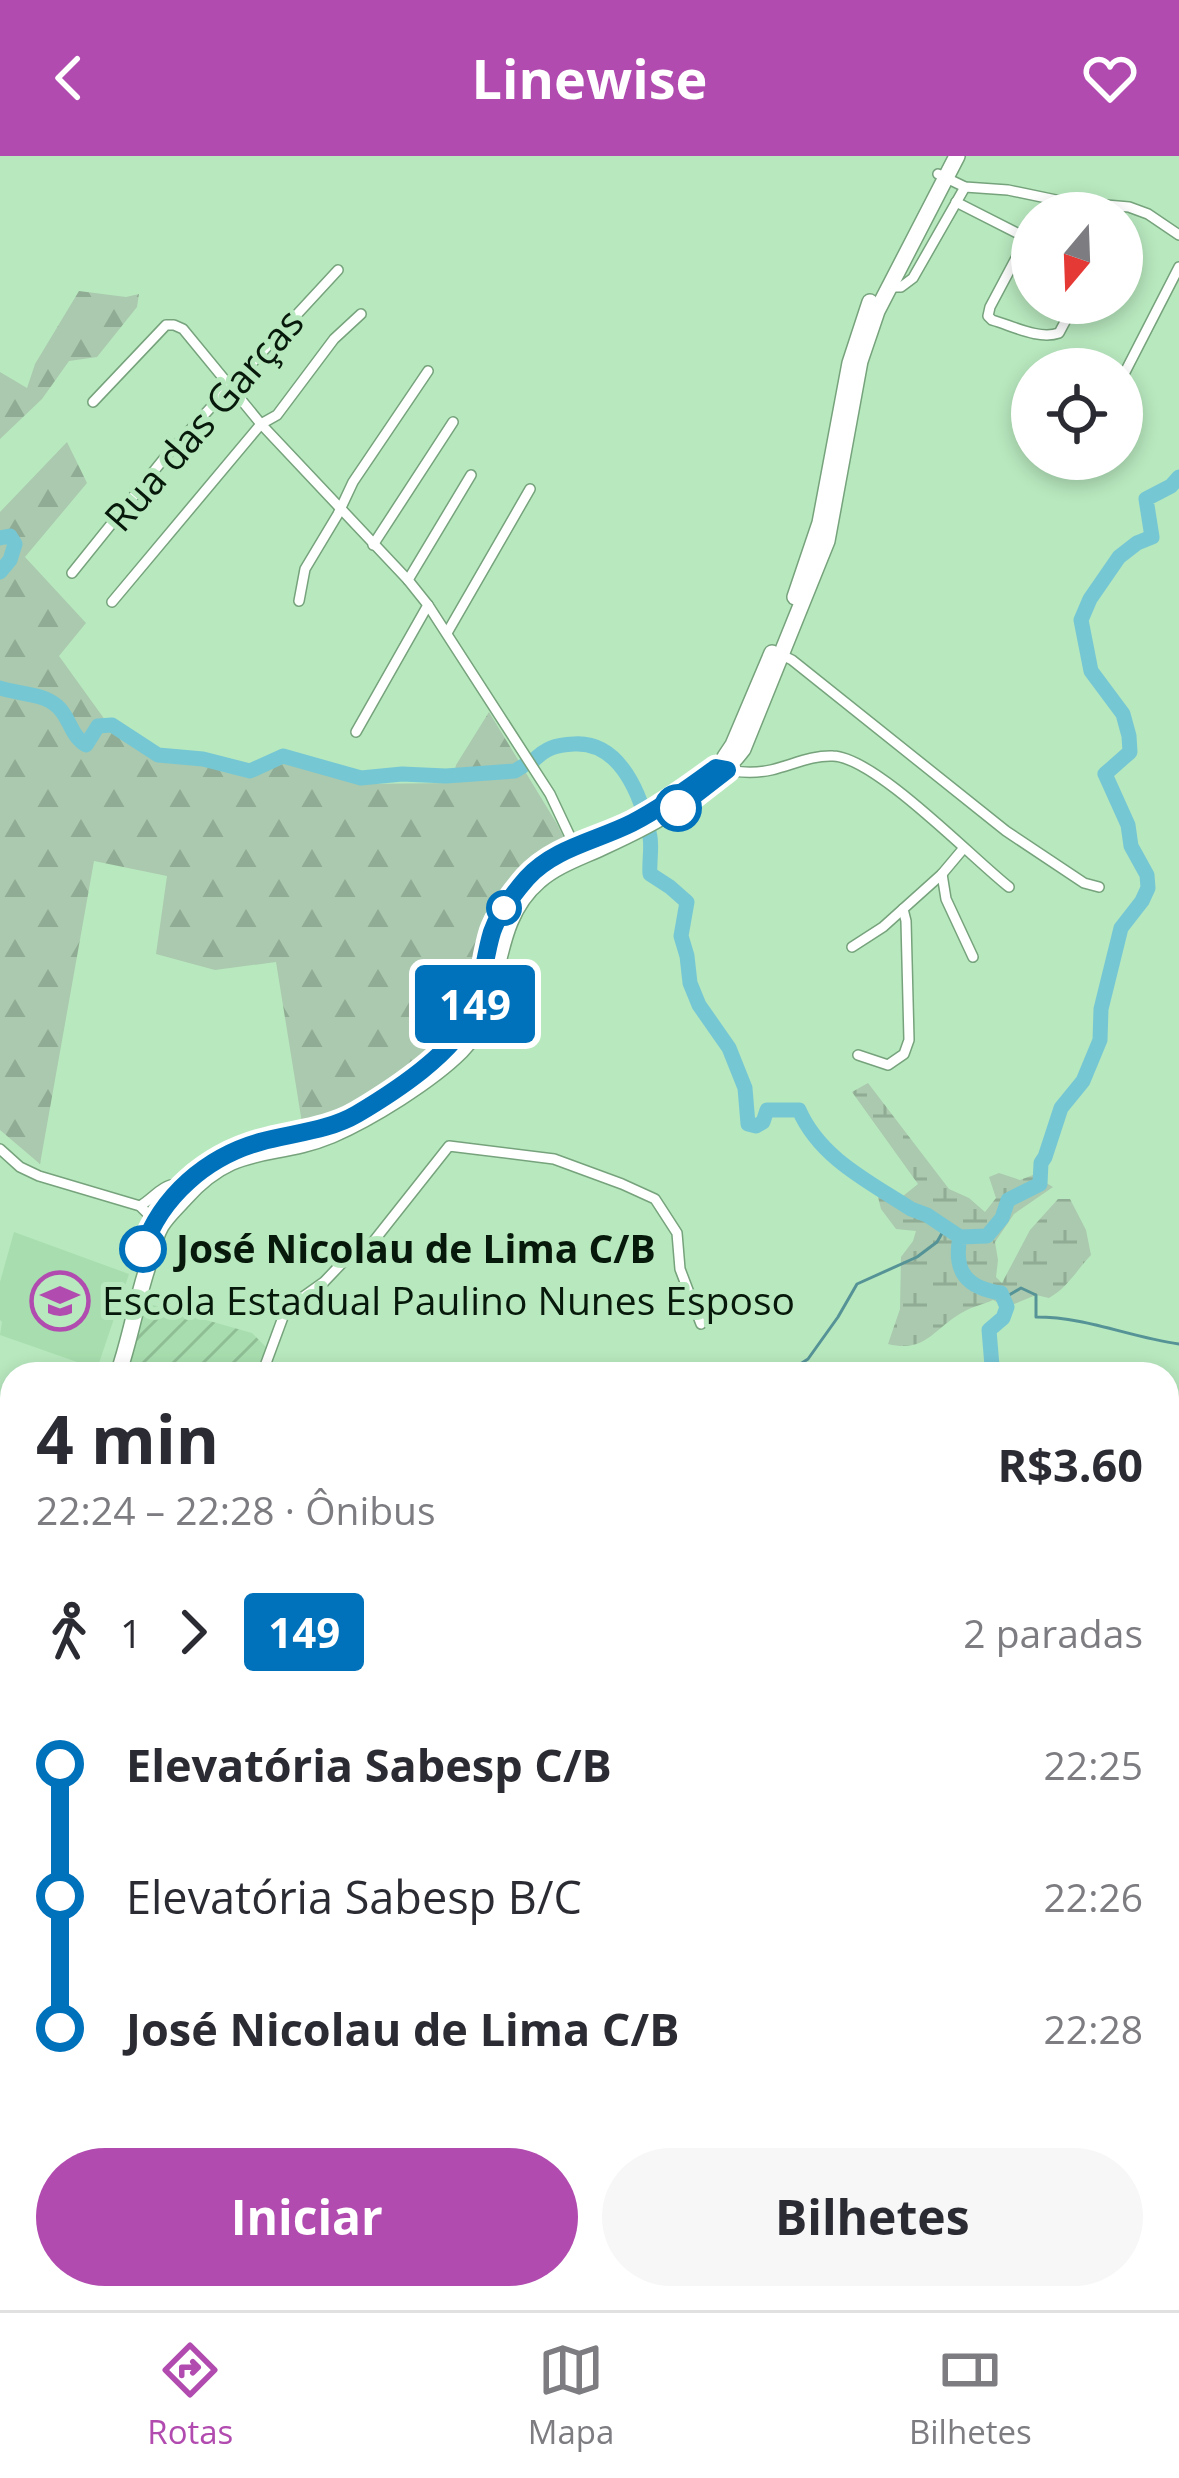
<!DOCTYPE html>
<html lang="pt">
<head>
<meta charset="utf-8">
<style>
	:root { --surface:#fff; --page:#f7f7f7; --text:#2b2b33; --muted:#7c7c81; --line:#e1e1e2; --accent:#b14baf }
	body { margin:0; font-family:"Open Sans",sans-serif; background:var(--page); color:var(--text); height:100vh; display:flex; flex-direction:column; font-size:45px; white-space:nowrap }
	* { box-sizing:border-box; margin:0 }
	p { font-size:39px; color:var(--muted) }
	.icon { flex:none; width:66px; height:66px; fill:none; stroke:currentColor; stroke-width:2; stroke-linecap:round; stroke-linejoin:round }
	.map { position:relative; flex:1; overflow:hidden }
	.sheet { position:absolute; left:0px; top:1206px; width:1179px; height:948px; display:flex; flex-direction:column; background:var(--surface); border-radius:36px 36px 0 0; box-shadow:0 6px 18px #0003 }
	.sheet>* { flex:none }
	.badge { padding:0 24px; border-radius:9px; font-size:42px; line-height:78px }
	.needle { width:78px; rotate:199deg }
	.fabs { position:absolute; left:1011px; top:36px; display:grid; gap:24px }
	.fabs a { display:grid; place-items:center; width:132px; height:132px; border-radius:50%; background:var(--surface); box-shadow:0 6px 18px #0003; font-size:60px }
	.map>.badge { position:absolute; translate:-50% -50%; box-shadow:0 0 0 6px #fff }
	.legs { display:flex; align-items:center; gap:18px; height:132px; padding:0 36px; font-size:39px }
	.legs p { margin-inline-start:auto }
	.overview { display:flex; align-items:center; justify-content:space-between; height:204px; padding:0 36px }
	h1 { font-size:66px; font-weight:700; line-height:90px }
	.cta { display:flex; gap:24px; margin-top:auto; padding:24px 36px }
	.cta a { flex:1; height:138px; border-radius:72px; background:var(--accent); color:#fff; font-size:48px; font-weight:700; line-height:138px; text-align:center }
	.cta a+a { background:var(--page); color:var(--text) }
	ul { padding:0 36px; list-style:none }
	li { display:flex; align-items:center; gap:42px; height:132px; font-size:45px }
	li i { display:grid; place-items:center; width:18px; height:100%; margin:0 15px; background:currentColor }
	li i::after { content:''; width:30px; height:30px; margin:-15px; border:9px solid; border-radius:50%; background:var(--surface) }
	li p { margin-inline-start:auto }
	li:first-child i { background:linear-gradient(#0000 50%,currentColor 0) }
	li:last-child i { background:linear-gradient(currentColor 50%,#0000 0) }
	header { display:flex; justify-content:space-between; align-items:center; height:156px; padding:0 36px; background:var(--accent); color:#fff; font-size:54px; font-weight:700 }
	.menu { display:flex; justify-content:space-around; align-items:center; height:168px; border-top:3px solid var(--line); background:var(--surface); font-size:33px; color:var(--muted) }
	.menu a { display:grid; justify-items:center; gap:6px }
	.menu .active { color:var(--accent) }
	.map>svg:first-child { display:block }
	.built { fill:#a8deaf }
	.industrial { fill:url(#industrial-furrows) }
	.forest { fill:url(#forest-firs) }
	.wetland { fill:url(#wetland-marsh) }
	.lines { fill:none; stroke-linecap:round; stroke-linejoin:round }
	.stream { stroke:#559397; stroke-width:3 }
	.river { stroke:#76c7d4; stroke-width:15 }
	.minor-casing { stroke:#76a37c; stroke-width:12 }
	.tertiary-casing { stroke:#76a37c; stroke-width:15 }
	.secondary-casing { stroke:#76a37c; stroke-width:16 }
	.primary-casing { stroke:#76a37c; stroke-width:18 }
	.minor { stroke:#fff; stroke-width:9 }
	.tertiary { stroke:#fff; stroke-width:12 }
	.secondary { stroke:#fff; stroke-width:14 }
	.primary { stroke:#fff; stroke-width:15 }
	.line-1-casing { stroke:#fff; stroke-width:27 }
	.line-1 { stroke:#0072bc; stroke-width:18 }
	.stop-1-dot { fill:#fff; stroke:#0072bc; stroke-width:6 }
	.labels { text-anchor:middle; stroke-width:10; stroke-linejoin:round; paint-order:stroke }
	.street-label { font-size:39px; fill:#07190a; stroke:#b8e8be }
	.stop-label { font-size:39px; font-weight:bold; fill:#07190a; stroke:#b8e8be; text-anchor:start }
	.poi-label { font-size:39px; fill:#07190a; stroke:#b8e8be; text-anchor:start }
</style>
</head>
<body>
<header><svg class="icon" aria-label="back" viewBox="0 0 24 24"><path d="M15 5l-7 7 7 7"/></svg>Linewise<svg class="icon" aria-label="heart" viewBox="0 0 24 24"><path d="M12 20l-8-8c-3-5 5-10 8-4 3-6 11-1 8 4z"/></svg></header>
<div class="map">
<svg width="1179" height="2154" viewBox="0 0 1179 2154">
	<defs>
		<pattern id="industrial-furrows" width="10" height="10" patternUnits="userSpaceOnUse" patternTransform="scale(3)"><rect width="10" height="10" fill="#a8deaf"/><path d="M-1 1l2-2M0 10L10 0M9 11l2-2" fill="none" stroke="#8fbe95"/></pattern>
		<pattern id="forest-firs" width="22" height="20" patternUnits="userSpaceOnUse" patternTransform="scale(3)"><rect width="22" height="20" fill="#aac9ae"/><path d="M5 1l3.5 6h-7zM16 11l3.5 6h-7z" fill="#91ac94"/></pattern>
		<pattern id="wetland-marsh" width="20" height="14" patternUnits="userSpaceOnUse" patternTransform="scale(3)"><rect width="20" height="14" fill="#aac9ae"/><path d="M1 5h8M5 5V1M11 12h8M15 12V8" fill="none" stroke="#91ac94"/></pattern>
	</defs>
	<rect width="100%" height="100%" fill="#b8e8be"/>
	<path class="built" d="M14,1076L129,1118L97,1213L0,1179L2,1166L0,1164V1126Z"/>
	<path class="industrial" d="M146,1147L252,1177L266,1191L257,1218H159L127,1206Z"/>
	<g class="forest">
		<path d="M79,135L126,141L139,138L137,151L97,201L69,205L42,243L0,283V216L27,232L35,208Z"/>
		<path d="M67,286L87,327L25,401L86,467L59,500L113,575L158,604L200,609L249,622L283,606L361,628L452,627L456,609L489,556L557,668L567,688L542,697L501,743L486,775L468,855L444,885L429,899L349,957L322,965L302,967L276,806L215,814L156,798L167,720L94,705L40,1008L0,974V356Z"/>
	</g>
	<path class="wetland" d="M868,927L949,1033L969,1042L985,1056L996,1042L989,1021L999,1017L1020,1024L1033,1019L1053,1031L1014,1058L995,1086L998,1104L996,1121L1002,1127L1030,1074L1058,1043H1070L1086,1074L1091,1099C1076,1115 1068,1131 1049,1142L1036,1139L1007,1151L993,1144C984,1148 974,1150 965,1155C935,1170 927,1198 888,1188L900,1153L901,1101L913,1085L916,1075L896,1073L881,1053L877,1037L903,1040L918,1028L852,936Z"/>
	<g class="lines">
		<g class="stream">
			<path d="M1004,1142L1021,1132L1036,1139V1161C1087,1161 1129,1181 1179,1188"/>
			<path d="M785,1218L808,1203L838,1161L857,1128L917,1101L937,1086L945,1072"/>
			<path d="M0,1482L12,1490"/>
			<path d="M381,2142L396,2154"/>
		</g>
		<g class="river">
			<path d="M0,382L10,380L15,388L10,404L0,416"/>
			<path d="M0,532C18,538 42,537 57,550C70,561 70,579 86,589L98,570L112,569L158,599L203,603L250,615L283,600L361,622L402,618L446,620L515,615L523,610"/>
			<path d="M533,605C546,592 555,589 574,588C621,585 642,641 650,681C652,692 649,706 650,718L670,731L687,746L681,780L687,800L690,827L699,849L729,892L745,932L748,968L756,970L763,966L767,954H799C820,1002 868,1025 911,1053L927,1059L960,1081"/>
			<path d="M998,1218L992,1210L989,1174L1003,1162L1007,1151L1001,1137C967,1132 953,1116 960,1081L987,1080L1002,1062L1008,1044L1040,1028L1041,1007L1045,1001L1061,952L1083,925L1100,884L1101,853L1121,772L1142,745L1148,732L1147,719L1131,690L1128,669L1105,618L1130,596L1129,580L1123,558L1091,515L1081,464L1090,443L1119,401L1137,387L1152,381L1146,343L1171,330L1179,321"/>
			<path d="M274,2154L284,2142"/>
		</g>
		<defs>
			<g id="minor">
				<path d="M938,18L965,31L1008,34L1061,45L1129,51L1148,58L1179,79"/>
				<path d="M956,46L1027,82"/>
				<path d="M1032,72L990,151L988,160L992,164C1013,170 1039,184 1059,177L1075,147"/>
				<path d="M888,131H901L913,122L965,31"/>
				<path d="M1122,222L1179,111"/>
				<path d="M93,246L166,169H174L183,173L261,268L408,424L428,449L550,638L575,691"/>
				<path d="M373,389L453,266"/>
				<path d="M72,417L166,300L338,114"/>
				<path d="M408,424L471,319"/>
				<path d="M299,445L305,413L338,358L353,326L428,215"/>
				<path d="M112,446L261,268L277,259L334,183L361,158"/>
				<path d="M447,477L530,333"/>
				<path d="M780,498L792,504L1006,675L1084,727L1099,731"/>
				<path d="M356,576L428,449"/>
				<path d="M716,612C733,616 753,618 771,614C792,609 812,599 833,600C875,601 972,702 1009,731"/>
				<path d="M942,718L946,743L973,801"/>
				<path d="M852,791L883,771L903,753"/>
				<path d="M858,899L888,909L904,898L909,884L906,765L903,753L942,718L963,693"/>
				<path d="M0,993L20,1011L39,1020L140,1050L161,1071"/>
				<path d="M140,1050C160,1038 166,1019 192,1034"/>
				<path d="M262,1218L286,1153L324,1126L344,1105L373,1086L449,990L554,1003L622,1028L655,1043L677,1077L680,1113L701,1168"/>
				<path d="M1167,1369L1179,1362"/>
				<path d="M1167,1589L1179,1580"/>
				<path d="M0,1623L12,1629"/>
				<path d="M1167,1688L1179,1679"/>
				<path d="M1167,1705L1179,1712"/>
				<path d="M0,1987L12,2009"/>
				<path d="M0,2154L15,2142"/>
				<path d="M1081,2154L1085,2142"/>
			</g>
			<path id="tertiary" d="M161,2154L178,2142"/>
			<path id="secondary" d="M944,2154L950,2142"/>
			<g id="primary">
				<path d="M795,441L820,367L850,207L870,146"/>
				<path d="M725,601L733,589L772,497"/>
				<path d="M423,911L449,890L471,860L493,774L504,752L518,733L545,705L627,669"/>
				<path d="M118,1218C130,1184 136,1147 147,1113C151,1099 154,1082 161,1070C167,1060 177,1051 185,1042C236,985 272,1004 332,979C371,962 431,925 461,895C507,848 486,770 539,725C557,709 582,701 603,691C656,667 708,639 743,593L827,385L860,205L877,155L957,0"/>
				<path d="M0,1327L12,1322"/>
			</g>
		</defs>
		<use href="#minor" class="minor-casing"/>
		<use href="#tertiary" class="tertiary-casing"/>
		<use href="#secondary" class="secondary-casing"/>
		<use href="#primary" class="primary-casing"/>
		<use href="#minor" class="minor"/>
		<use href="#tertiary" class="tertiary"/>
		<use href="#secondary" class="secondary"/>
		<use href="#primary" class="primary"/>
	</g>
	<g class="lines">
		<defs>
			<path id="line-1" d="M143,1093C161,1040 207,1001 260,986C292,977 328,975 357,958C394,936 455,897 472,856C483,831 484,802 492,776C499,756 513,738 527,722C554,692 596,685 632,667C661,652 689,632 716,612L727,614L678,652"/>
		</defs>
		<use href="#line-1" class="line-1-casing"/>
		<use href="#line-1" class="line-1"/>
	</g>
	<defs>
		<symbol id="school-ring" viewBox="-11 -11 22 22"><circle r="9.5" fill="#b8e8be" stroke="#b14baf" stroke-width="1.5"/><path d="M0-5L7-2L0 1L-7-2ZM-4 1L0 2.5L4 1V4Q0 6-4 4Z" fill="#b14baf"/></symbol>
	</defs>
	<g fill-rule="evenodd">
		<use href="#school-ring" x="27" y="1112" width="66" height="66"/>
	</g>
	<g class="stop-1-dot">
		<circle cx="678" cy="652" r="21"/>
		<circle cx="504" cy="752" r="15"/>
		<circle cx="143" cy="1093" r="21"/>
	</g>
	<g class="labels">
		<g class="street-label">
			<text transform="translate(204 264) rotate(-49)" y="14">Rua das Garças</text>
		</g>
		<g class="stop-label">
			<text x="176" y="1107">José Nicolau de Lima C/B</text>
		</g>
		<g class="poi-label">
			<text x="102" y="1159">Escola Estadual Paulino Nunes Esposo</text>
		</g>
	</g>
</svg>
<div class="fabs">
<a><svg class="needle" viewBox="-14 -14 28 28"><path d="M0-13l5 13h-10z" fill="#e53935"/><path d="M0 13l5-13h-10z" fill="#7c7c81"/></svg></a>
<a><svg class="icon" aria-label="locate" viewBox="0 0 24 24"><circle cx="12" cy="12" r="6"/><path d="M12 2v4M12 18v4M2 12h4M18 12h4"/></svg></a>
</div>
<b class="badge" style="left:475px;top:848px;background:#0072bc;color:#fff">149</b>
<section class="sheet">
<div class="overview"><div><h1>4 min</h1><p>22:24 – 22:28 · Ônibus</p></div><b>R$3.60</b></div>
<div class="legs"><svg class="icon" aria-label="walk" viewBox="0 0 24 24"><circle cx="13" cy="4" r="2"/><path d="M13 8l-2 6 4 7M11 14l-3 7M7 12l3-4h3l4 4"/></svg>1<svg class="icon" aria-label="forward" viewBox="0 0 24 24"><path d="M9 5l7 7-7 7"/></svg><b class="badge" style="background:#0072bc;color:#fff">149</b><p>2 paradas</p></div>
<ul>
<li><i style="color:#0072bc"></i><b>Elevatória Sabesp C/B</b><p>22:25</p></li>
<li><i style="color:#0072bc"></i><span>Elevatória Sabesp B/C</span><p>22:26</p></li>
<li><i style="color:#0072bc"></i><b>José Nicolau de Lima C/B</b><p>22:28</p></li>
</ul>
<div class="cta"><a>Iniciar</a><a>Bilhetes</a></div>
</section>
</div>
<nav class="menu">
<a class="active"><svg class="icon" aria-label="directions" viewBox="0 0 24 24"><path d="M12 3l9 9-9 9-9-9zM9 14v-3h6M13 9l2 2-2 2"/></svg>Rotas</a>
<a><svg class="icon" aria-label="map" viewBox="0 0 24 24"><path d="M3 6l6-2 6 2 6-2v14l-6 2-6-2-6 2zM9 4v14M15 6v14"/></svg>Mapa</a>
<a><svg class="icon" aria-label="tickets" viewBox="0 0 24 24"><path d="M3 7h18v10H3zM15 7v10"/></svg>Bilhetes</a>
</nav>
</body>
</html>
